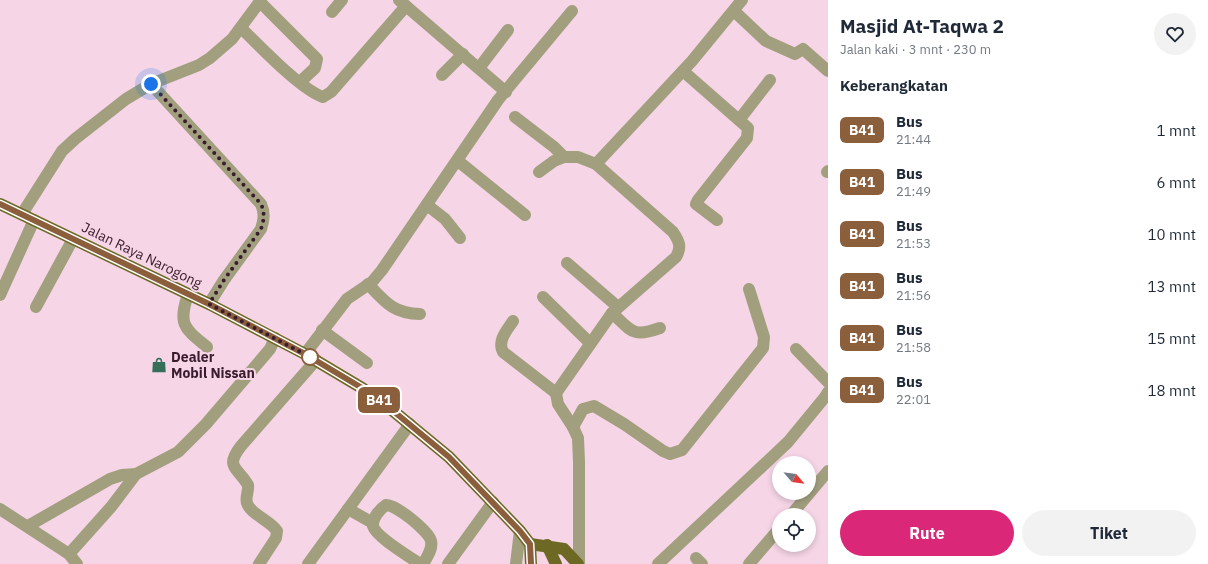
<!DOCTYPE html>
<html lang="id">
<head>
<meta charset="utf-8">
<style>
	:root { --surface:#fff; --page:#f2f2f3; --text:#1f2937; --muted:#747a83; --accent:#db2777 }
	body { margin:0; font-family:"IBM Plex Sans",sans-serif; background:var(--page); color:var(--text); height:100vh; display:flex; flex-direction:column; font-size:15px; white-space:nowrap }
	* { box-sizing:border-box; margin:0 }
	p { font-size:13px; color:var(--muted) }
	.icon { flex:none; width:22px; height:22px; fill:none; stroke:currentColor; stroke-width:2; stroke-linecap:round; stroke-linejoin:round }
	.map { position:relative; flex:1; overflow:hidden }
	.drawer { display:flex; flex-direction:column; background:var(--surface); width:380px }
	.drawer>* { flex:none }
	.badge { padding:0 8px; border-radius:6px; font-size:14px; line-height:26px }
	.needle { width:26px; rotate:118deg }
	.fabs { position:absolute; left:772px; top:456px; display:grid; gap:8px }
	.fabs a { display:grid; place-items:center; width:44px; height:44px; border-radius:50%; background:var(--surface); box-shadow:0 2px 6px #0003; font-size:20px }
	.you { position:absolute; width:20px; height:20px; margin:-10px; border:3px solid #fff; border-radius:50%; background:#1a73e8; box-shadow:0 0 0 6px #1a73e833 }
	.map>.badge { position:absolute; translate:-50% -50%; box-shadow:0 0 0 2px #fff }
	h2 { padding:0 12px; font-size:15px; line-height:36px }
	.round { display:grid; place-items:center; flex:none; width:42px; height:42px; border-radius:21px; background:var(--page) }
	.headline { display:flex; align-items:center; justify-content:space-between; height:68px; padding:0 12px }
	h1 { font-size:19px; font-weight:700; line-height:30px }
	.action { display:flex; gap:8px; margin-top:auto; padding:8px 12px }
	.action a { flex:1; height:46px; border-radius:24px; background:var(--accent); color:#fff; font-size:16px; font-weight:700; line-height:46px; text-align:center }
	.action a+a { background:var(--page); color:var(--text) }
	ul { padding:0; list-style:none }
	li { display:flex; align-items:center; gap:12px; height:52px; padding:0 12px }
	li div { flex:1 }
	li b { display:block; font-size:15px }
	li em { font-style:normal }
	li .badge { min-width:44px; font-weight:700; text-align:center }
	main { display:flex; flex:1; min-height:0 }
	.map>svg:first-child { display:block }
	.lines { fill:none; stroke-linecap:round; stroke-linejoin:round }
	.minor { stroke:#a19f7e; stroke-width:12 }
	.major { stroke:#6d6925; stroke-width:12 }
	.line-casing { stroke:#fff; stroke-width:9 }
	.line { stroke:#8b5e3c; stroke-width:6 }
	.walk { stroke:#391c2d; stroke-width:4; stroke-dasharray:0 7.2 }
	.stop-dot { fill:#fff; stroke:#8b5e3c; stroke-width:2 }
	.labels { text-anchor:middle; stroke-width:4; stroke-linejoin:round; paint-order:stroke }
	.street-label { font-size:14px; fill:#391c2d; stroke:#f6d5e6 }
	.poi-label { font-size:14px; font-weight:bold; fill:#391c2d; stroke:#f6d5e6; text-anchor:start }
</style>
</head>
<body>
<main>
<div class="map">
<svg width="828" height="564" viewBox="0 0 828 564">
	<rect width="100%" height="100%" fill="#f6d5e6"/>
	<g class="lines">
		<g class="minor">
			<path d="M399,0L506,92"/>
			<path d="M260,2L317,59L315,68L300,82"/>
			<path d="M734,11L766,41L795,54L803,49L828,71"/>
			<path d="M332,12L342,0"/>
			<path d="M241,28C260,46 300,89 323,97L331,92L406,6"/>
			<path d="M479,68L508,30"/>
			<path d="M683,71L748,128L747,138L698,200L696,204L717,220"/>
			<path d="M442,75L463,54"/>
			<path d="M151,84L261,204C265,213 264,220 261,229L224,280L209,304"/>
			<path d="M515,117L554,147L564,157"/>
			<path d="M739,120L770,80"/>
			<path d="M458,161L525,215"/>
			<path d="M596,164L692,61L742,0"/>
			<path d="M539,172L554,161L564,157H578L596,164L673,232C679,241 682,247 676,257L612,313L556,393L558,404L573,427L578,438L579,462V564"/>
			<path d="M827,172L828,171"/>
			<path d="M427,205L445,219L460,238"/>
			<path d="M22,214L62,151L75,139L126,99L151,84L199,65L210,58L232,39L261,0"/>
			<path d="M567,263L618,307"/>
			<path d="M368,284C385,302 394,314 420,314"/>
			<path d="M188,294C178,325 184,328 207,347"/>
			<path d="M0,295L34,220"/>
			<path d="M543,297L590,343"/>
			<path d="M36,307L73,239"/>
			<path d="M612,313C632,331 632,338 660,328"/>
			<path d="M513,321C507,330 497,341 503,352L556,393"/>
			<path d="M322,330L367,363"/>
			<path d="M796,349L828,382"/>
			<path d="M305,354L347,299L372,282L382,270L498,100L572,11"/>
			<path d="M573,427L583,409L594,406L624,424L663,451L670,454L682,450L763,348L764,337L749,289"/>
			<path d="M0,509L69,554L77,564"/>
			<path d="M348,509L373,523"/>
			<path d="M791,515L828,471"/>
			<path d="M28,526L110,479L122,475L136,474"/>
			<path d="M69,554L111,507L136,474L178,452L206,424L270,349L275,338"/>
			<path d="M696,558L702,564"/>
			<path d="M259,564L276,538L277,531C271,521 250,514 247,503C245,497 249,491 248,485C238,467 224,468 241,446L316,360"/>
			<path d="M308,564L410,424"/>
			<path d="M420,564C410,557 376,537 373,526C372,518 380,509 386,505C395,504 429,531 431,541C433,549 427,557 423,564"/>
			<path d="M448,564L493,502"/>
			<path d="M516,564L520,531"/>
			<path d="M658,564L788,442L825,397L828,392"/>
			<path d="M749,564L779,529"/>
		</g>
		<g class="major">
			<path d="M0,204L209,304L305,354L362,388L386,405L449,457L520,531L530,544L531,564"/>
			<path d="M530,544L564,549L578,564"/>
			<path d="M547,545L556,564"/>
		</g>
	</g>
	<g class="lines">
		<defs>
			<path id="line" d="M0,204L209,304L305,354L362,388L386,405L449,457L520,531L530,544L531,564"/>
		</defs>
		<use href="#line" class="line-casing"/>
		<use href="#line" class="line"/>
		<path class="walk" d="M151,84L261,204C265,213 264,220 261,229L224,280L209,304L310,357"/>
	</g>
	<defs>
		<symbol id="shop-bare" viewBox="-9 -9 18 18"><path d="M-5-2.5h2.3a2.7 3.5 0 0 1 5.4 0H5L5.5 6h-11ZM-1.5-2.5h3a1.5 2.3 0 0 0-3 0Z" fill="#356f59" stroke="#f6d5e6" stroke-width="2.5" paint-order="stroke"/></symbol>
	</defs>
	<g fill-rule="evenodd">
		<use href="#shop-bare" x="148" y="354" width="22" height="22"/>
	</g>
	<circle class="stop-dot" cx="310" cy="357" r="8"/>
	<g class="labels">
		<g class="street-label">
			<text transform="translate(142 255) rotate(26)" y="5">Jalan Raya Narogong</text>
		</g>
		<g class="poi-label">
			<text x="171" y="362">Dealer<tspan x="171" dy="16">Mobil Nissan</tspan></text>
		</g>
	</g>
</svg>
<div class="fabs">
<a><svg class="needle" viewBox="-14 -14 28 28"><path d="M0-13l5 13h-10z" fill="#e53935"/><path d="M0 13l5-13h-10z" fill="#747a83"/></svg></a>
<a><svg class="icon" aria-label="locate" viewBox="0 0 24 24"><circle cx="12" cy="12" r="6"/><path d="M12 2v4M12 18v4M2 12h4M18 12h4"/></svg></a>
</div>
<div class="you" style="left:151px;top:84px"></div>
<b class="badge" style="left:379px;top:400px;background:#8b5e3c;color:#fff">B41</b>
</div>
<section class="drawer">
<div class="headline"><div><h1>Masjid At-Taqwa 2</h1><p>Jalan kaki · 3 mnt · 230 m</p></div><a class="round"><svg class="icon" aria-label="heart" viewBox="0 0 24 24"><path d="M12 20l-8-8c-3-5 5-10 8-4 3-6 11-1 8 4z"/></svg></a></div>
<h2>Keberangkatan</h2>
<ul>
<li><span class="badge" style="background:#8b5e3c;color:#fff">B41</span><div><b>Bus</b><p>21:44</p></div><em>1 mnt</em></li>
<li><span class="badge" style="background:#8b5e3c;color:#fff">B41</span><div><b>Bus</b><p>21:49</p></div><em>6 mnt</em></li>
<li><span class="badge" style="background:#8b5e3c;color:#fff">B41</span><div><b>Bus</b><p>21:53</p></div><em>10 mnt</em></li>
<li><span class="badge" style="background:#8b5e3c;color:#fff">B41</span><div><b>Bus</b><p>21:56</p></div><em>13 mnt</em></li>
<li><span class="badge" style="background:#8b5e3c;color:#fff">B41</span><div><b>Bus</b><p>21:58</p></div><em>15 mnt</em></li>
<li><span class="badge" style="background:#8b5e3c;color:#fff">B41</span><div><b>Bus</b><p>22:01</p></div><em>18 mnt</em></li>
</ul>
<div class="action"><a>Rute</a><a>Tiket</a></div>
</section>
</main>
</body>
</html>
